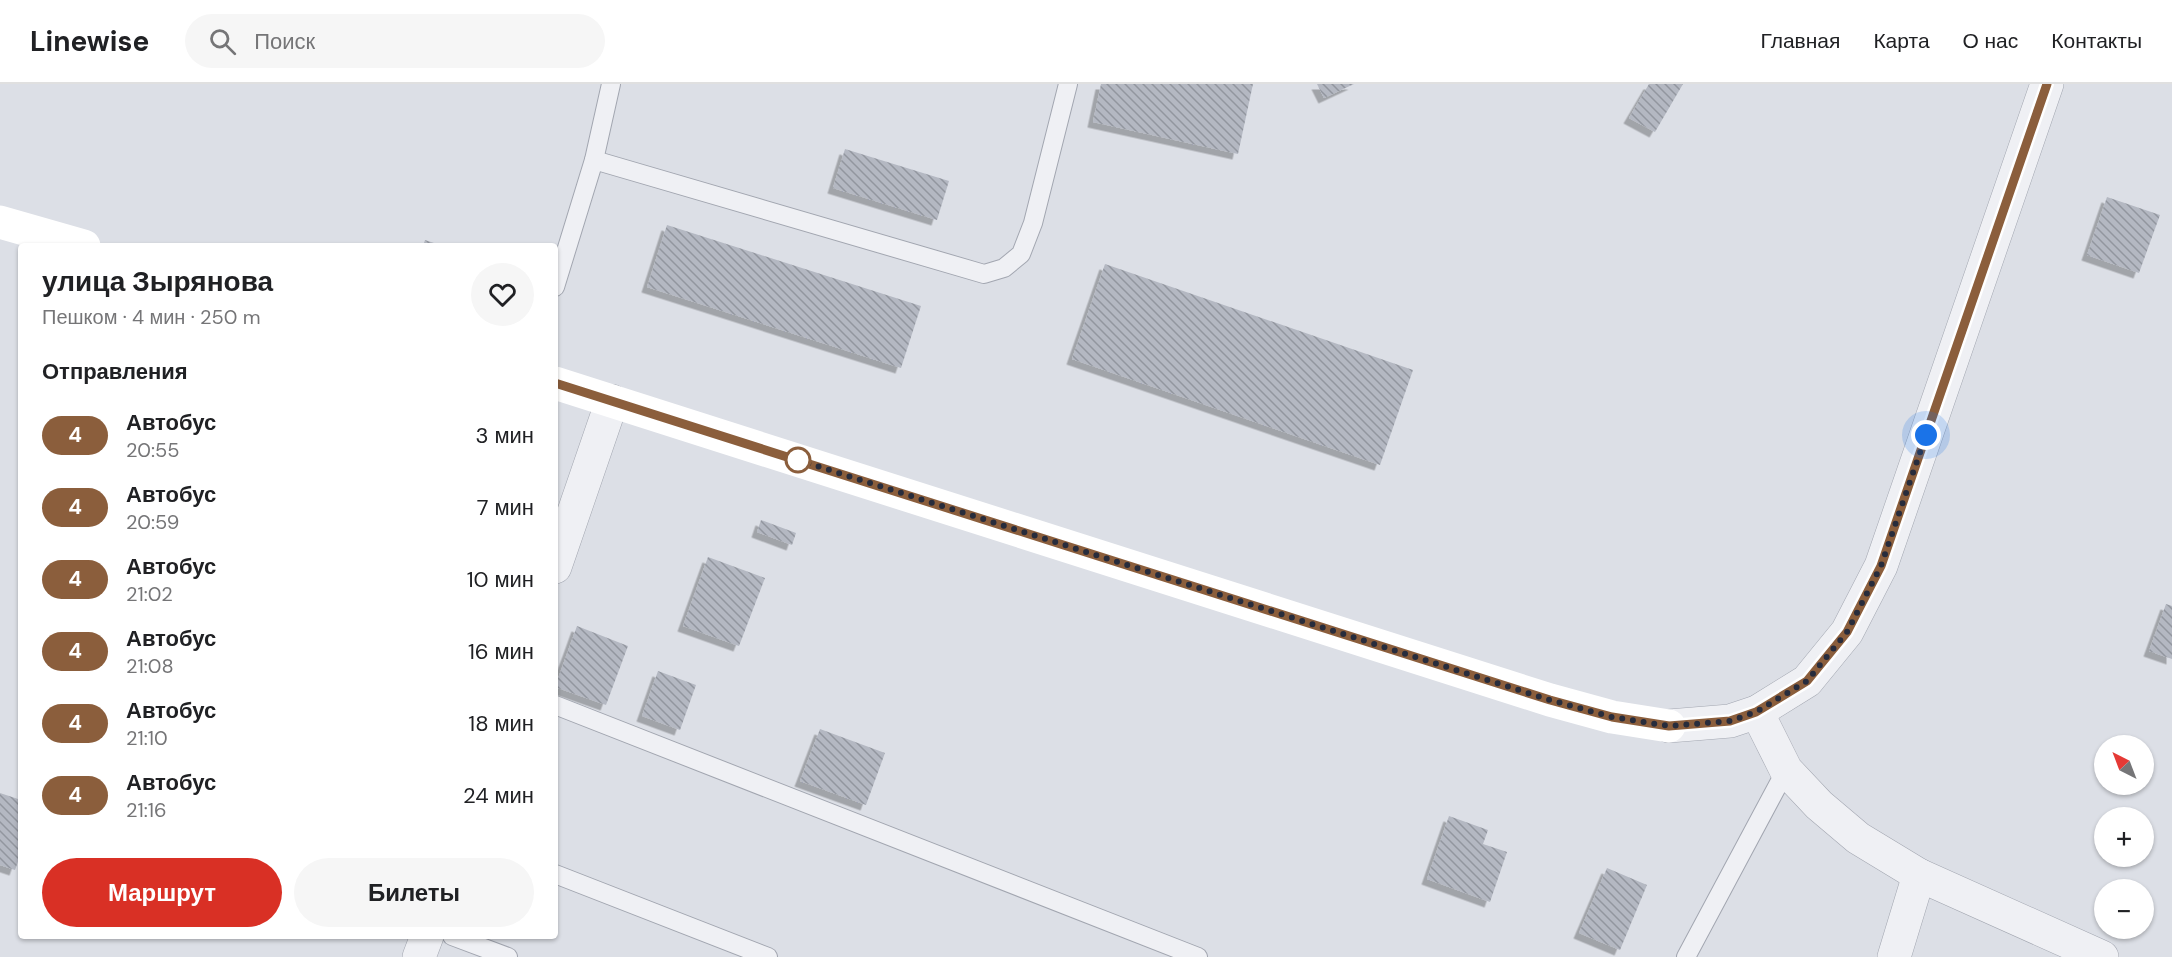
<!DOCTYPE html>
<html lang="ru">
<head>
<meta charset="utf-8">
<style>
	:root { --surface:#fff; --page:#f6f6f6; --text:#202124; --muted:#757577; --line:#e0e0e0; --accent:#d93025 }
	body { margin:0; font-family:"DM Sans",sans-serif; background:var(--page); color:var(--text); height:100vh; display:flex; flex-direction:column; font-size:22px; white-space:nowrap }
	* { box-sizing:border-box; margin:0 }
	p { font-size:20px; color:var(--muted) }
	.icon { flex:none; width:33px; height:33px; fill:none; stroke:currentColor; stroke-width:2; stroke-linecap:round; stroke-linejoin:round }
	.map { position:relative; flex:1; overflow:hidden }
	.side { position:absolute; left:18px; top:159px; width:540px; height:696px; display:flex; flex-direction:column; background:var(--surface); border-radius:6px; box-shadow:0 2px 4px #0004 }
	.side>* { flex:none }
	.badge { padding:0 12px; border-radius:20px; font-size:21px; line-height:39px }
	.needle { width:39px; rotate:318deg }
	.controls { position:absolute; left:2094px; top:651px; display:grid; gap:12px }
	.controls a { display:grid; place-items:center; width:60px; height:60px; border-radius:50%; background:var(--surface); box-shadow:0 2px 4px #0004; font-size:30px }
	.you { position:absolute; width:30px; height:30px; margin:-15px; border:4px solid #fff; border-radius:50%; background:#1a73e8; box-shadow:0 0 0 9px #1a73e833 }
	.map>.badge { position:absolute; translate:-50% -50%; box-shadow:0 0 0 3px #fff }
	h2 { padding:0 24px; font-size:22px; line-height:54px }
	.round { display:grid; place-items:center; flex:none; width:63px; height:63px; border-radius:32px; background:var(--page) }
	.summary { display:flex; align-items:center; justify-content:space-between; height:102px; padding:0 24px }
	h1 { font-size:28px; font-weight:600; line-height:45px }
	.button { display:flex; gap:12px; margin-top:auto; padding:12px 24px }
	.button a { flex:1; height:69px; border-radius:36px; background:var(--accent); color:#fff; font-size:24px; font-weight:600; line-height:69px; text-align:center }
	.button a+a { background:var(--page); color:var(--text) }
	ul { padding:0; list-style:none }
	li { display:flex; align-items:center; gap:18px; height:72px; padding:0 24px }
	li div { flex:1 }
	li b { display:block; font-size:22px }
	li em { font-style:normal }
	li .badge { min-width:66px; font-weight:700; text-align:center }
	header { display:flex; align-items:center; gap:36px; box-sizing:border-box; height:84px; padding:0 30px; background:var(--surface); border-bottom:2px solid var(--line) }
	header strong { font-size:28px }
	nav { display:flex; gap:33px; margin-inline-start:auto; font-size:21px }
	.search { width:420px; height:54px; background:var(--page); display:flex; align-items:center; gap:15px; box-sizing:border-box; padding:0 21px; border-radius:33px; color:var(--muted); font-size:22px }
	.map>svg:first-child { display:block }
	.building { fill:url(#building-back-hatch); filter:url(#shadow) }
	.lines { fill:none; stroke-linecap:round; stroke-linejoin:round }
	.service-casing { stroke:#a2a6b0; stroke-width:20 }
	.minor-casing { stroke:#a2a6b0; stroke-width:34 }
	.tertiary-casing { stroke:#a2a6b0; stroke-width:34 }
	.service { stroke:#eff0f4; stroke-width:18 }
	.minor { stroke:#eff0f4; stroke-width:33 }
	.tertiary { stroke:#eff0f4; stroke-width:33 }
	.secondary { stroke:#fff; stroke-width:33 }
	.line-casing { stroke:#fff; stroke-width:14 }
	.line { stroke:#8b5e3c; stroke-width:9 }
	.walk { stroke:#272c3c; stroke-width:6; stroke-dasharray:0 10.8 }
	.stop-dot { fill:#fff; stroke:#8b5e3c; stroke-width:3 }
</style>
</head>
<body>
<header>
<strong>Linewise</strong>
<div class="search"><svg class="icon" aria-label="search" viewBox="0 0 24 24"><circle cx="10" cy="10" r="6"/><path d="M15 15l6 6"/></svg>Поиск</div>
<nav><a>Главная</a><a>Карта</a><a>О нас</a><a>Контакты</a></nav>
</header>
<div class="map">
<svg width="2172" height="873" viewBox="0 0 2172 873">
	<defs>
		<pattern id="building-back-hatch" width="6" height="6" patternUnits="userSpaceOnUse" patternTransform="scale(1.5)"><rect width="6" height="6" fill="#b4b8c2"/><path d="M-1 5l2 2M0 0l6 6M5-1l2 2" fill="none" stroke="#92969f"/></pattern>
		<filter id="shadow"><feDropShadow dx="-5.5" dy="5.5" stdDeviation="0" flood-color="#0004"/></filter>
	</defs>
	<rect width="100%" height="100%" fill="#dcdfe6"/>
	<g class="building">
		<path d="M1101,0H1253L1238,70L1093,38Z"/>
		<path d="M1317,0H1354L1324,14Z"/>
		<path d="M1649,0H1683L1655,48L1629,34Z"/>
		<path d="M845,65L949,97L937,136L833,104Z"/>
		<path d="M2107,113L2160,131L2139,189L2087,171Z"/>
		<path d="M667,141L921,222L901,284L647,203Z"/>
		<path d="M425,156L443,162H423Z"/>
		<path d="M1105,180L1413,286L1380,381L1072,275Z"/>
		<path d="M761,436L796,449L792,461L757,448Z"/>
		<path d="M708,473L765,494L739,562L683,542Z"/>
		<path d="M2166,520L2172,522V575L2149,567Z"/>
		<path d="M577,542L628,562L606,621L555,603Z"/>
		<path d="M658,587L696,601L680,646L642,632Z"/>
		<path d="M820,645L885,669L866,721L800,697Z"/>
		<path d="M0,709L21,716V769L15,786L0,781Z"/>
		<path d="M1449,732L1488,746L1483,760L1507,768L1490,818L1427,795Z"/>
		<path d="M1607,784L1647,801L1620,866L1579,849Z"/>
	</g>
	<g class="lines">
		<defs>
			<g id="service">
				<path d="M594,76L984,190L1004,184L1021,170L1033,139L1068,0"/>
				<path d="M555,203L594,76L611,0"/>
				<path d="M555,621L1198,873"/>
				<path d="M555,790L768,873"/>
				<path d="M452,852L508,873"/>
				<path d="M1686,873L1786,686"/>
			</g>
			<g id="minor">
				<path d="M555,483L612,317"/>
				<path d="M1757,628L1786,686L1819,721L1858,754L1919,791L2102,873"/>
				<path d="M419,873L427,852"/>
				<path d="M1894,873L1919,791"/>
			</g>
			<path id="tertiary" d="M1669,642L1730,637L1757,628L1807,597L1847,548L1881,482L2047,0"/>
		</defs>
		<use href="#service" class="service-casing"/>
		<use href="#minor" class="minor-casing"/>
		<use href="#tertiary" class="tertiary-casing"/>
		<use href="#service" class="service"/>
		<use href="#minor" class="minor"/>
		<use href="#tertiary" class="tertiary"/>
		<g class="secondary">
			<path d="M0,138L84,162"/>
			<path d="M555,299L1550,616L1612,633L1669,642"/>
		</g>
	</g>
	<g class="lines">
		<defs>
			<path id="line" d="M555,299L1550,616L1612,633L1669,642L1730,637L1756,628L1807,597L1847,548L1881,482L2047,0"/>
		</defs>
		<use href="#line" class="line-casing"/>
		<use href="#line" class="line"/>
		<path class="walk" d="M798,376L1550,616L1612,633L1669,642L1730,637L1756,628L1807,597L1847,548L1881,482L1926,351"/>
	</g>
	<circle class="stop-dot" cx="798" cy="376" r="12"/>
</svg>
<div class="controls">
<a><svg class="needle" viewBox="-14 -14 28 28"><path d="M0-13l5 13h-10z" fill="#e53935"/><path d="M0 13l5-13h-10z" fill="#757577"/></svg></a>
<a>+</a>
<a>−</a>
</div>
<div class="you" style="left:1926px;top:351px"></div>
<section class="side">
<div class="summary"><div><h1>улица Зырянова</h1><p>Пешком · 4 мин · 250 m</p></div><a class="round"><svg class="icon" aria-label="heart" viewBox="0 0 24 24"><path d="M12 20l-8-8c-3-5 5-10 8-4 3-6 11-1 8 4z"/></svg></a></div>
<h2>Отправления</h2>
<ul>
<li><span class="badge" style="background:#8b5e3c;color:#fff">4</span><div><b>Автобус</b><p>20:55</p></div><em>3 мин</em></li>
<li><span class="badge" style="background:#8b5e3c;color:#fff">4</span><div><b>Автобус</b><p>20:59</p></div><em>7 мин</em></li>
<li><span class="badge" style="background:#8b5e3c;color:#fff">4</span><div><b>Автобус</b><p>21:02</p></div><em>10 мин</em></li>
<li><span class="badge" style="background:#8b5e3c;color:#fff">4</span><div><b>Автобус</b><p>21:08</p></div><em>16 мин</em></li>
<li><span class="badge" style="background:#8b5e3c;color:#fff">4</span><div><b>Автобус</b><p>21:10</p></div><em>18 мин</em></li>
<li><span class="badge" style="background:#8b5e3c;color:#fff">4</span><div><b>Автобус</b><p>21:16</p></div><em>24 мин</em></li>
</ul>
<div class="button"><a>Маршрут</a><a>Билеты</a></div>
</section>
</div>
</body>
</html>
